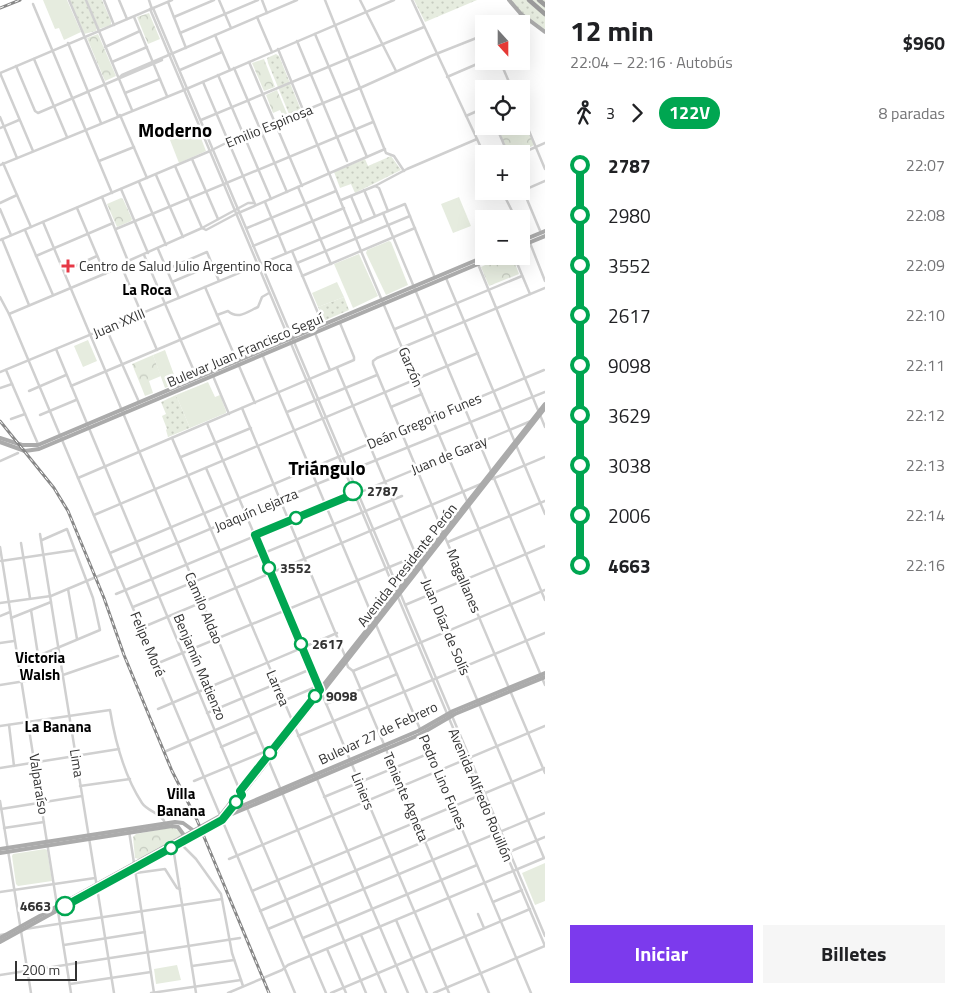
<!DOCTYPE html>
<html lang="es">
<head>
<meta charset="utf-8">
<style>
	:root { --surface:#fff; --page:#f6f6f6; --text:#202124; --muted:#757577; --accent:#7c3aed }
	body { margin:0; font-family:"Titillium Web",sans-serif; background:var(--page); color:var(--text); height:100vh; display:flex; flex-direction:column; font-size:19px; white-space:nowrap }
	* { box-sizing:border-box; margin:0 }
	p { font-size:16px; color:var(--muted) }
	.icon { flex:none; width:28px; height:28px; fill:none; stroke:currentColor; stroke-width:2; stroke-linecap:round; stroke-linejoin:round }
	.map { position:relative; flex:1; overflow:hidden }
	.sheet { display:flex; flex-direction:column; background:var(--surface); width:425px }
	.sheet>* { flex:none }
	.badge { padding:0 10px; border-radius:16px; font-size:18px; line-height:32px }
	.needle { width:32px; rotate:159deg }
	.fabs { position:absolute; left:475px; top:15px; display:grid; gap:10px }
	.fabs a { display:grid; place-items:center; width:55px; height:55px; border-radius:0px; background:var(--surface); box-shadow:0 5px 20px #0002; font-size:25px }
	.scale { position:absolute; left:15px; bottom:12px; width:62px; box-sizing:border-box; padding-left:5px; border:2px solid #333; border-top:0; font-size:14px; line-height:18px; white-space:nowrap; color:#333; -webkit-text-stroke:4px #fff; paint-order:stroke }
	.map>.badge { position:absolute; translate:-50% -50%; box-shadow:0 0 0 2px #fff }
	.legs { display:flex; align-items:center; gap:8px; height:55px; padding:0 25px; font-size:16px }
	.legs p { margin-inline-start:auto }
	.headline { display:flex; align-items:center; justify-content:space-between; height:85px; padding:0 25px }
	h1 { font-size:28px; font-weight:700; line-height:38px }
	.cta { display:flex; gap:10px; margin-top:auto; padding:10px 25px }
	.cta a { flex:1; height:58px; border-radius:0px; background:var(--accent); color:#fff; font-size:20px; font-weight:700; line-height:58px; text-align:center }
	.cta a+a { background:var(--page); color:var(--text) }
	ul { padding:0 25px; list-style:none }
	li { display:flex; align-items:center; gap:18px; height:50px; font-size:19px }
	li i { display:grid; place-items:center; width:8px; height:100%; margin:0 6px; background:currentColor }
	li i::after { content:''; width:12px; height:12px; margin:-6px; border:4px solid; border-radius:50%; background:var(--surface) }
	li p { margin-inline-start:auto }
	li:first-child i { background:linear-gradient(#0000 50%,currentColor 0) }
	li:last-child i { background:linear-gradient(currentColor 50%,#0000 0) }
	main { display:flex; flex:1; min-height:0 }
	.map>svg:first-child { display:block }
	.grass { fill:url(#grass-dots) }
	.forest { fill:url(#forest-crowns) }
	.pitch { fill:#e6ecdf }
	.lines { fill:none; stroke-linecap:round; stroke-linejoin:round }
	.minor { stroke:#d0d0d0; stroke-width:2.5 }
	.major { stroke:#ababab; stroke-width:4 }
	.highway { stroke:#9a9a9a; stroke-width:4.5 }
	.rail-casing { stroke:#888; stroke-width:3 }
	.rail { stroke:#fff; stroke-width:1; stroke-dasharray:4; stroke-linecap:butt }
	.line-1-casing { stroke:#fff; stroke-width:11 }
	.line-1 { stroke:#00a651; stroke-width:8 }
	.poi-dot { fill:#e63946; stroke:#fff; stroke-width:2 }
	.stop-1-dot { fill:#fff; stroke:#00a651; stroke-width:2.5 }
	.labels { text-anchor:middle; stroke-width:5; stroke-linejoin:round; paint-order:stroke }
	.street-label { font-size:14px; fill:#333; stroke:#fff }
	.poi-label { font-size:14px; fill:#333; stroke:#fff; text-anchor:start }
	.stop-label { font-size:14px; font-weight:bold; fill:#333; stroke:#fff; text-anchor:start }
	.neighbourhood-label { font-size:15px; font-weight:bold; fill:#000; stroke:#fff }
	.district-label { font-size:19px; font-weight:bold; fill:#000; stroke:#fff }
</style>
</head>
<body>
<main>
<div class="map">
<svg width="545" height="993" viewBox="0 0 545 993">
	<defs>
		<pattern id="grass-dots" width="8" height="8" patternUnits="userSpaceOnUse" patternTransform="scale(1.25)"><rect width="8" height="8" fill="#e6ecdf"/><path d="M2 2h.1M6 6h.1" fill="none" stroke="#c6cbc0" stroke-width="1.8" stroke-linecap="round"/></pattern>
		<pattern id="forest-crowns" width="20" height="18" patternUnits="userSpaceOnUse" patternTransform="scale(1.25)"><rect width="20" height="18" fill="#e6ecdf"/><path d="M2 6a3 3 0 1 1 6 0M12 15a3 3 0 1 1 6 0" fill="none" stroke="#c6cbc0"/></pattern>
	</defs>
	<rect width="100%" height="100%" fill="#fff"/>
	<g class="grass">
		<path d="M70,0H85L97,28L96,31L84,34Z"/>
		<path d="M87,0H102L111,21V25L99,29Z"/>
		<path d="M414,0H477L425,22Z"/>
		<path d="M509,0H545V32L521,14Z"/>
		<path d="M276,54L279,56L301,110L289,114L268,63L267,58Z"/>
		<path d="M391,156L401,170L355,193L351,184L340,188L334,172L365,159L368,166Z"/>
		<path d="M344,297L349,310L326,320L323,319L318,307Z"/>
		<path d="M176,395L190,428L168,437L166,430L167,429L162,416L166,414L161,402Z"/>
	</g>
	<g class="forest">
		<path d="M149,13L160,39L148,44L137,17Z"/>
		<path d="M98,34L116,76L105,81L87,38Z"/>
		<path d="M264,59L275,87L264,91L252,63Z"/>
		<path d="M277,90L287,114L283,116L280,110L273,113L266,95Z"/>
		<path d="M521,115L534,145L518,154H509L497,126H521Z"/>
		<path d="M121,198L123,199L132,219L131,221L117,227L107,204Z"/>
		<path d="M504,256H512L519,274L489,286L481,267Z"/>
		<path d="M153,355L161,376L149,381L153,393L145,396L132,364Z"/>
		<path d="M173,827L179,831L182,836L139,859L135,858L133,837L136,834Z"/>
	</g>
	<g class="pitch">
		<path d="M43,0H67L81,32L64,40L59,28L55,29Z"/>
		<path d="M197,128L206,151L179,163L170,140Z"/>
		<path d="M459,197L471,226L453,233L441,204Z"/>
		<path d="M389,241L391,242L408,285L386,295L366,253L367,250Z"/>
		<path d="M359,254L378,296L353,308L334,264Z"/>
		<path d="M337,282L344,297L318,307L312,293Z"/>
		<path d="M88,340L97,361L83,367L74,346Z"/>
		<path d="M165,350L177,383L165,388L153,355Z"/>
		<path d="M208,382L215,397L220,395L226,411V413L190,428L176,395Z"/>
		<path d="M45,849L47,850L52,881L18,886L16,884L12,856L13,854Z"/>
		<path d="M545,863V901L535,905L522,873Z"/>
		<path d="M177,965L181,980L156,984L154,969Z"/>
	</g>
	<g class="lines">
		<g class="minor">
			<path d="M69,0L118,116"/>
			<path d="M86,0L132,110"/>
			<path d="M104,0L114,25"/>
			<path d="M119,0L127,19"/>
			<path d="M149,0L152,9"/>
			<path d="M219,0L231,28"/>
			<path d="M262,0L267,13"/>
			<path d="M325,0L386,153L394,156L404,171"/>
			<path d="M360,0L396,71"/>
			<path d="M412,0L484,154"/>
			<path d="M168,2L186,48"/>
			<path d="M33,4L112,193"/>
			<path d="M153,8L545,936"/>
			<path d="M150,9L545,946"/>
			<path d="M134,17L167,96"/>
			<path d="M174,17L214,0"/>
			<path d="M257,17L272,52"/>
			<path d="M511,24L521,14"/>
			<path d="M180,33L258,0"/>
			<path d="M315,34L367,157"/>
			<path d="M215,35L230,70"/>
			<path d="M297,41L347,161"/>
			<path d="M68,43L101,123"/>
			<path d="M105,47L140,31"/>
			<path d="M278,49L361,251L545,685"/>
			<path d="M34,59L67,137"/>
			<path d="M500,61L512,89"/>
			<path d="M112,62L147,47"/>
			<path d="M249,62L302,186"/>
			<path d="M16,66L35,111L38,113L162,60"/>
			<path d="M234,68L287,192"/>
			<path d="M180,70L222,52"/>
			<path d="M0,73L172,0"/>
			<path d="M0,73L33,151"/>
			<path d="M218,75L271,199"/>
			<path d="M447,77L484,61"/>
			<path d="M119,78L122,75L297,0"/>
			<path d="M203,82L255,204"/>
			<path d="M125,93L160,79"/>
			<path d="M521,112L545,169"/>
			<path d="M120,115L147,178"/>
			<path d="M466,116L484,108"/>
			<path d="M0,117L17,158"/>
			<path d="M201,120L424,27"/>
			<path d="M496,126L508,154"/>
			<path d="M0,128L19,120"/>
			<path d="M520,154L545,143"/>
			<path d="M192,159L218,219"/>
			<path d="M99,161L134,147"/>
			<path d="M3,163L31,227"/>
			<path d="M0,165L184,90L394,0"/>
			<path d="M175,166L202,228"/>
			<path d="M156,175L183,237"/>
			<path d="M139,182L166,245"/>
			<path d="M521,185L541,233"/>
			<path d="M375,186L379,188L388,211"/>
			<path d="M298,187L331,264"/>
			<path d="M121,189L148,253"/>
			<path d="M364,190L375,216"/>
			<path d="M502,191L516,219"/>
			<path d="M351,196L362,222"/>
			<path d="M102,197L128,261"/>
			<path d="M506,198L545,181"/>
			<path d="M341,200L375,186L407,169L477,139"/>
			<path d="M265,202L286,253"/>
			<path d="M0,203L17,195"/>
			<path d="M77,208L105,274"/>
			<path d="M0,209L11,235"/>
			<path d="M383,213L545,600"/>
			<path d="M43,222L366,993"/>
			<path d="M202,228L206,230L236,214L385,149"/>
			<path d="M247,228L336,191"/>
			<path d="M116,229L373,122"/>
			<path d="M521,229L526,239"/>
			<path d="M25,230L53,295"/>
			<path d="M2,239L29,305"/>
			<path d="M0,240L210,151L228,142L360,88L431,56L484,35"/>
			<path d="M530,243L545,281"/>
			<path d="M253,246L344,208"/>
			<path d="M158,249L179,298"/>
			<path d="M292,251L323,325"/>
			<path d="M144,255L197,378"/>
			<path d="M36,256L113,223"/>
			<path d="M514,256L530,294"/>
			<path d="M297,263L410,216"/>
			<path d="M478,264L545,427"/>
			<path d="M123,266V270L157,350"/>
			<path d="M167,269L207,252L219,281"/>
			<path d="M64,271L97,256"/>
			<path d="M302,276L415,228"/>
			<path d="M446,278L545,514"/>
			<path d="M172,282L212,265"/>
			<path d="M205,287L255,403"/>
			<path d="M0,297L9,314L295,993"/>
			<path d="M9,314L123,266L128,261L202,228L248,203H254"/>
			<path d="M217,315L228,311C238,320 247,312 258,307L262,297L269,293"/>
			<path d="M106,328L139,402"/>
			<path d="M395,329L522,276"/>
			<path d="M315,333L330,370"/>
			<path d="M56,349L240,791"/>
			<path d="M262,354L420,729"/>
			<path d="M337,368L544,858"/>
			<path d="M6,370L38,444"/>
			<path d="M0,372L405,204L435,278"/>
			<path d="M213,376L229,414"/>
			<path d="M71,386L220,323"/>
			<path d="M0,388L12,384"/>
			<path d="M29,391L66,375"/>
			<path d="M391,407L422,394"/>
			<path d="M242,408L345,656"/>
			<path d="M287,412L377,375"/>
			<path d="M40,415L76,400"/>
			<path d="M11,419L25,414"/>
			<path d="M207,423L320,689"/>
			<path d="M172,438L408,993"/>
			<path d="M181,457L251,428"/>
			<path d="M0,461L18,453"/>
			<path d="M206,468L229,521"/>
			<path d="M78,478L354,360V357L340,323"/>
			<path d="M492,479L545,457"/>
			<path d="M94,515L478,353"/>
			<path d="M443,532L373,364V361L377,358L545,288"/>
			<path d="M40,534L114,993"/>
			<path d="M445,537L545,773"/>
			<path d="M448,542L545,501"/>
			<path d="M21,543L30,598"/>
			<path d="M0,547L71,993"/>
			<path d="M110,553L544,370"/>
			<path d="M1,561L75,550"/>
			<path d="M68,589L77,639"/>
			<path d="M116,594L531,421"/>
			<path d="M0,603L51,596L317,484L545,392"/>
			<path d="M405,605L545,546"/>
			<path d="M133,607L402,496"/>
			<path d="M31,610L38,655"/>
			<path d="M0,616L10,612"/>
			<path d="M11,618L51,602"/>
			<path d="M141,628L481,484"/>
			<path d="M0,643L14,641"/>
			<path d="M346,661L348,667L353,671L489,993"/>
			<path d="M19,664L100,630L93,598L67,529L42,540"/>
			<path d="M156,664L416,556L428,553"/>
			<path d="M353,671L545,590"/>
			<path d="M0,685L63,675L118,656"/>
			<path d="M322,694L449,993"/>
			<path d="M326,704L397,674"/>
			<path d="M158,709L337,633"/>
			<path d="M207,713L311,669"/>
			<path d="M9,725L14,766"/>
			<path d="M0,726L110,710C115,740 125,777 142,803C148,812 162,813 165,823"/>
			<path d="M422,734L531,993"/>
			<path d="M298,736L545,633"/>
			<path d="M221,747L256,732"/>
			<path d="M164,752L318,686"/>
			<path d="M0,768L119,749"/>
			<path d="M194,781L264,752"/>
			<path d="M80,786L130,779"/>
			<path d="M324,797L430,753"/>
			<path d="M0,801L31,993"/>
			<path d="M247,808L326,993"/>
			<path d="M1,809L82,796"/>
			<path d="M4,828L44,822"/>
			<path d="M129,831L134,863"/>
			<path d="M180,843L196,859L221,894L232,953L243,986"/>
			<path d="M173,847L196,993"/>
			<path d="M509,852L545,837"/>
			<path d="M229,859L545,726"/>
			<path d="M135,869L154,993"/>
			<path d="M136,873L165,869L177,888L180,889"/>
			<path d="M252,891L545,768"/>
			<path d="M0,892L95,878"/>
			<path d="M493,902L522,890"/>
			<path d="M260,911L461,826"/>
			<path d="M478,914L484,928"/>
			<path d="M396,920L427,993"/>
			<path d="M25,929L222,899"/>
			<path d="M268,929L545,813"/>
			<path d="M0,935L6,934"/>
			<path d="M361,935L386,993"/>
			<path d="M303,938L477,865"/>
			<path d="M64,945L145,932"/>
			<path d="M327,949L346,993"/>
			<path d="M192,966L234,960"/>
			<path d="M0,975L240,938"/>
			<path d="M70,984L151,972"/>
			<path d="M151,993L241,980"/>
			<path d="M228,993L282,970L288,965L544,858"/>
			<path d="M331,993L530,909"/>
			<path d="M434,993L545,946"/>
		</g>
		<g class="major">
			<path d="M509,0L521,14L545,32"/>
			<path d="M521,241L545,231"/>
			<path d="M521,246L545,236"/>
			<path d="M0,438L22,445H38L486,256"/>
			<path d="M0,442L25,451L39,449L497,256"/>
			<path d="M230,811L418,731L453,711L545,673"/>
			<path d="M225,817L419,735L455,714L545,677"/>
			<path d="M0,849L175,822L183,823L194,831"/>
			<path d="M0,853L172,826L178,827L186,838"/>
			<path d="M0,938L220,816L545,404"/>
			<path d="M0,942L222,820L545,408"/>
		</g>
		<g class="highway">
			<path d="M529,0L545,14"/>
			<path d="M539,0L545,5"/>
		</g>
		<defs>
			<g id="rail">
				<path d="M0,8L20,0"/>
				<path d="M0,421L54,488L68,511L104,598L124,655L172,771L197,820L269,993"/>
			</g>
		</defs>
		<use href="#rail" class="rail-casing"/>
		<use href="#rail" class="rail"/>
	</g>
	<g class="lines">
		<defs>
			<path id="line-1" d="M65,906L222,820L242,795L240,791L320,690L255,535L354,494L353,491"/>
		</defs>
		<use href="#line-1" class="line-1-casing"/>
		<use href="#line-1" class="line-1"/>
	</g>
	<path class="poi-dot" d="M65.5 258.5h5v5h5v5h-5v5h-5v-5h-5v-5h5z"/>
	<g class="stop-1-dot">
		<circle cx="353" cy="491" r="9"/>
		<circle cx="296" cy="518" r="6"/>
		<circle cx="269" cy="568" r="6"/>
		<circle cx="301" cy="644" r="6"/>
		<circle cx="315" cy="696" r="6"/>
		<circle cx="270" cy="753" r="6"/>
		<circle cx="236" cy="802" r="6"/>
		<circle cx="171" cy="848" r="6"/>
		<circle cx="65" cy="906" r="9"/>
	</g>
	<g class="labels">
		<g class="street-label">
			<text transform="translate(269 126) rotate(-22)" y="5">Emilio Espinosa</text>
			<text transform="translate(119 323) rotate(-23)" y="5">Juan XXIII</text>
			<text transform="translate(245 350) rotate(-23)" y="5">Bulevar Juan Francisco Seguí</text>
			<text transform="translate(411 367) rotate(67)" y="5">Garzón</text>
			<text transform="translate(424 421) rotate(-23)" y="5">Deán Gregorio Funes</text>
			<text transform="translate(449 455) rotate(-22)" y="5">Juan de Garay</text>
			<text transform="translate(256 510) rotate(-23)" y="5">Joaquín Lejarza</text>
			<text transform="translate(407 565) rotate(-52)" y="5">Avenida Presidente Perón</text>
			<text transform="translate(464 581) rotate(67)" y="5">Magallanes</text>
			<text transform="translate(204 608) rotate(67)" y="5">Camilo Aldao</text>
			<text transform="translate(446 627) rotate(67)" y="5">Juan Díaz de Solís</text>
			<text transform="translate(148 644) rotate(67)" y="5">Felipe Moré</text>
			<text transform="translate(200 667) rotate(67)" y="5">Benjamín Matienzo</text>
			<text transform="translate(278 688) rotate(67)" y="5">Larrea</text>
			<text transform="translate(378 733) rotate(-25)" y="5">Bulevar 27 de Febrero</text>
			<text transform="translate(77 763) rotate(81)" y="5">Lima</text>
			<text transform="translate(443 782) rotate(67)" y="5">Pedro Lino Funes</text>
			<text transform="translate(39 784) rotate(81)" y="5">Valparaíso</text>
			<text transform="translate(363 791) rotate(68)" y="5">Liniers</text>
			<text transform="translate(481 795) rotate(67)" y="5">Avenida Alfredo Rouillón</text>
			<text transform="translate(406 797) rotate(67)" y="5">Teniente Agneta</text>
		</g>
		<g class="poi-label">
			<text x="79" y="271">Centro de Salud Julio Argentino Roca</text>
		</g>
		<g class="stop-label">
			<text x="367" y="496">2787</text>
			<text x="280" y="573">3552</text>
			<text x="312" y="649">2617</text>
			<text x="326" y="701">9098</text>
			<text x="51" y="911" text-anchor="end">4663</text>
		</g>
		<g class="neighbourhood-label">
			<text x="147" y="295">La Roca</text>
			<text x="40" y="663">Victoria<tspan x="40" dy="17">Walsh</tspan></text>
			<text x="58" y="732">La Banana</text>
			<text x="181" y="799">Villa<tspan x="181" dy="17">Banana</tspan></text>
		</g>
		<g class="district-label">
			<text x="175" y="137">Moderno</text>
			<text x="327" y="475">Triángulo</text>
		</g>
	</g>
</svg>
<div class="fabs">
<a><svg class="needle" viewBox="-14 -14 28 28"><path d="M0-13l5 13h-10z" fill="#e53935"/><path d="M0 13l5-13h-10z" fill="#757577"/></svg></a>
<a><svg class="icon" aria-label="locate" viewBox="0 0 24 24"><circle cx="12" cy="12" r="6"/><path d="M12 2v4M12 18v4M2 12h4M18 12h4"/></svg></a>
<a>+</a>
<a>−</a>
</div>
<div class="scale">200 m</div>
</div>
<section class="sheet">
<div class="headline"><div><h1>12 min</h1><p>22:04 – 22:16 · Autobús</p></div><b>$960</b></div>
<div class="legs"><svg class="icon" aria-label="walk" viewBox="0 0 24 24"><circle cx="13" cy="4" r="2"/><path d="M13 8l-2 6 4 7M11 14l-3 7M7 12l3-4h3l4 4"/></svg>3<svg class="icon" aria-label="forward" viewBox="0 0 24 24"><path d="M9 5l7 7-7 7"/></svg><b class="badge" style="background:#00a651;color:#fff">122V</b><p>8 paradas</p></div>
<ul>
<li><i style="color:#00a651"></i><b>2787</b><p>22:07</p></li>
<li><i style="color:#00a651"></i><span>2980</span><p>22:08</p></li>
<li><i style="color:#00a651"></i><span>3552</span><p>22:09</p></li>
<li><i style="color:#00a651"></i><span>2617</span><p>22:10</p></li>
<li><i style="color:#00a651"></i><span>9098</span><p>22:11</p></li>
<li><i style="color:#00a651"></i><span>3629</span><p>22:12</p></li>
<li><i style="color:#00a651"></i><span>3038</span><p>22:13</p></li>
<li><i style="color:#00a651"></i><span>2006</span><p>22:14</p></li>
<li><i style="color:#00a651"></i><b>4663</b><p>22:16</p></li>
</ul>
<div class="cta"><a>Iniciar</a><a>Billetes</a></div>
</section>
</main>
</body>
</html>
